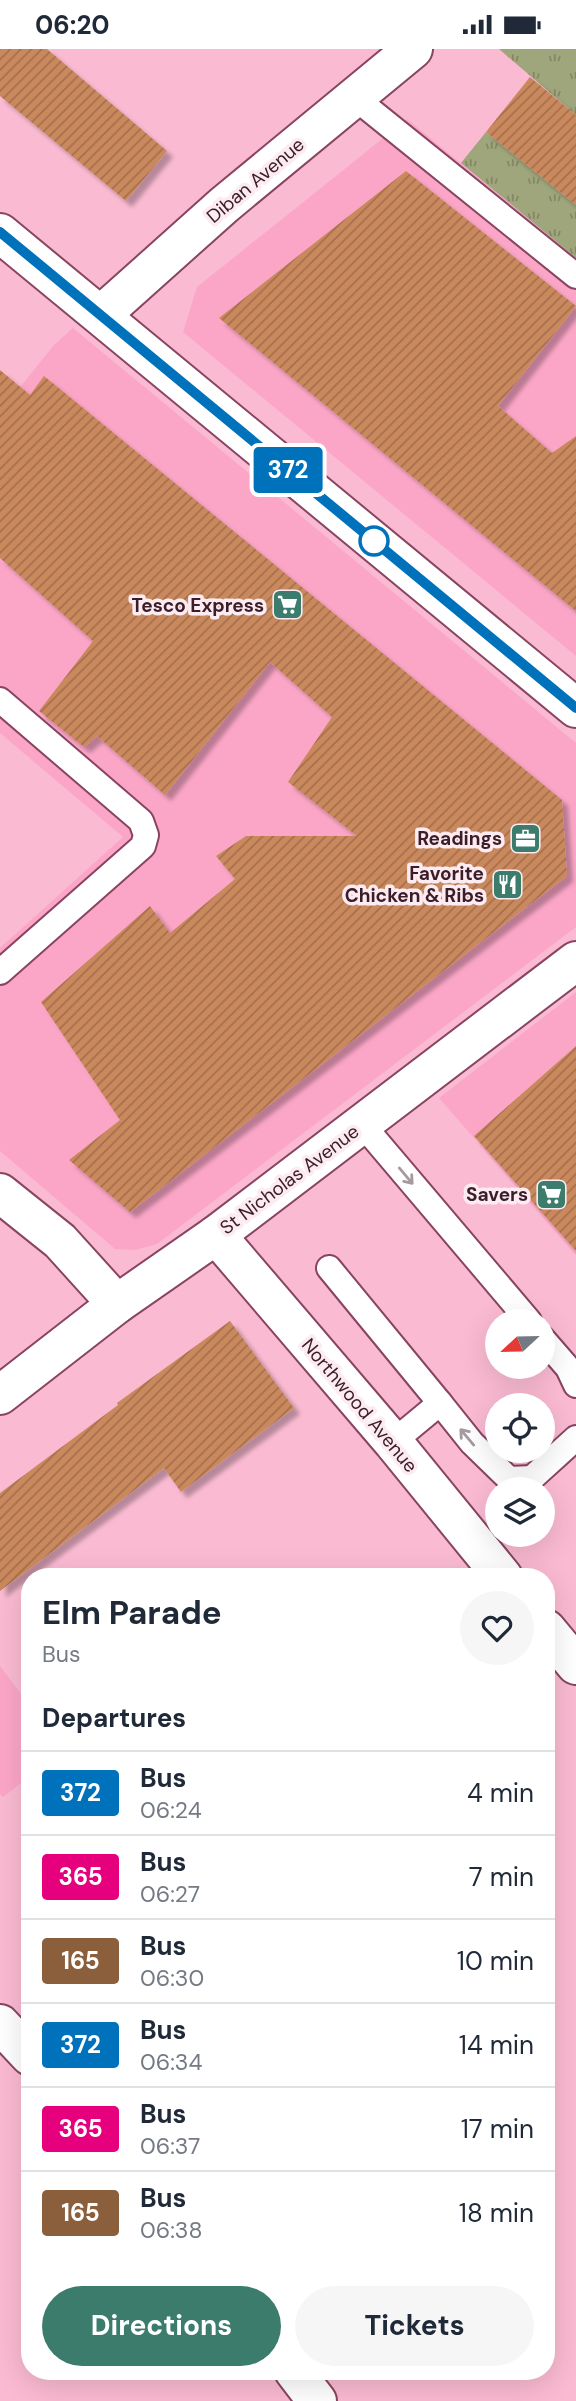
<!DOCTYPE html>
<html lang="en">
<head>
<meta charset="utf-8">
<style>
	:root { --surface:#fff; --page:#f6f6f7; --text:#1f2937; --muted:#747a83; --line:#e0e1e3; --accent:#3b7c6c }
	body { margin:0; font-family:"DM Sans",sans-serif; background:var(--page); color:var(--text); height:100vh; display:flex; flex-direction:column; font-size:26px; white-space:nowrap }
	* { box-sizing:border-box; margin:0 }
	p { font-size:23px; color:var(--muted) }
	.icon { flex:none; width:38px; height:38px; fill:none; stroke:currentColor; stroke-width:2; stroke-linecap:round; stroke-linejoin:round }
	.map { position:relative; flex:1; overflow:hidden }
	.drawer { position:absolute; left:21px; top:1519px; width:534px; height:812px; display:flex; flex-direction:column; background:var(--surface); border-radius:28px; box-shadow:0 7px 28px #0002 }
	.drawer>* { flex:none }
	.badge { padding:0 14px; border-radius:5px; font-size:24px; line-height:46px }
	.needle { width:46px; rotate:248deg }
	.controls { position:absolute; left:485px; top:1260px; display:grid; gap:14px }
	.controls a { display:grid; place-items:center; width:70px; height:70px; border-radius:50%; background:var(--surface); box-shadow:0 7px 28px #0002; font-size:35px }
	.map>.badge { position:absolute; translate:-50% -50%; box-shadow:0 0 0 4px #fff }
	h2 { padding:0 21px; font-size:26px; line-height:63px }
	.round { display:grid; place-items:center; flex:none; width:74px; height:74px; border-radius:37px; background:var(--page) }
	.summary { display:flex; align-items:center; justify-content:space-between; height:119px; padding:0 21px }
	h1 { font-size:33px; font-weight:700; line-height:52px }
	.cta { display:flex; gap:14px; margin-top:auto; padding:14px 21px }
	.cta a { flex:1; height:80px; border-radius:42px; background:var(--accent); color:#fff; font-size:28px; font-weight:700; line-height:80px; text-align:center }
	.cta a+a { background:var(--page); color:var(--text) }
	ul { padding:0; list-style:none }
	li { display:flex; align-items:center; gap:21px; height:84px; padding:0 21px; border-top:2px solid var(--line) }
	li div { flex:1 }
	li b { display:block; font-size:26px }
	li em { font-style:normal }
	li .badge { min-width:77px; font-weight:700; text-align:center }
	.status { display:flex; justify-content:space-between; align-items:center; height:49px; padding:0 35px; background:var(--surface); direction:ltr }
	.status svg { height:19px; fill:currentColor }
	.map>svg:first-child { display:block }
	.built { fill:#fca6c7 }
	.grass { fill:url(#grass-tufts) }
	.building { fill:url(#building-hatch); filter:url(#shadow) }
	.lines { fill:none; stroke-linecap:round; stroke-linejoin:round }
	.lane-casing { stroke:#884461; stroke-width:28 }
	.street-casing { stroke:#884461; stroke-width:42 }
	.secondary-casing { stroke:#884461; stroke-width:42 }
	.lane { stroke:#fff; stroke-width:24 }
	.street { stroke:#fff; stroke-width:38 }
	.secondary { stroke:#fff; stroke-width:38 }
	.oneway { stroke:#a6999f }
	.line-casing { stroke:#fff; stroke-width:16 }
	.line { stroke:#0072bc; stroke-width:10 }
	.stop-dot { fill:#fff; stroke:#0072bc; stroke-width:3.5 }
	.labels { text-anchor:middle; stroke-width:7; stroke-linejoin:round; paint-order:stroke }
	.street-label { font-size:19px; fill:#3a1d29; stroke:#fcebf0 }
	.poi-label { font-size:19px; font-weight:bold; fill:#3a1d29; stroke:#fcebf0; text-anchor:end }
</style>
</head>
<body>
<div class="status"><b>06:20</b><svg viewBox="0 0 49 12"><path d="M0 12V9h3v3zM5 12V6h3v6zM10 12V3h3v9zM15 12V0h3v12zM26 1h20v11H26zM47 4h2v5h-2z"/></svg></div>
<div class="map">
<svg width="576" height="2352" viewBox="0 0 576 2352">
	<defs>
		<pattern id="grass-tufts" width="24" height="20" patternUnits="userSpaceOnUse" patternTransform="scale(1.75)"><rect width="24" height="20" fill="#9fa67b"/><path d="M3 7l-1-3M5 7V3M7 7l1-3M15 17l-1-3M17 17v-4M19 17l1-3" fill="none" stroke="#838765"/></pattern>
		<pattern id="building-hatch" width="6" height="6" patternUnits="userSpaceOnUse" patternTransform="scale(1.75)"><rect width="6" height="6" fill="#ca895d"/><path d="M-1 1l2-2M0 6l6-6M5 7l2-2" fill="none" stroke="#a56f4d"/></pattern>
		<filter id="shadow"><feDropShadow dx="6" dy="6" stdDeviation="2" flood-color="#0004"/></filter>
	</defs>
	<rect width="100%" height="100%" fill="#fabad2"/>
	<g class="built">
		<path d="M407,70L576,209V607L183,283L197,238Z"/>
		<path d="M73,279L576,694V878L157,1195L135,1201L115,1200L0,1102V899L123,788L0,684V363L54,296Z"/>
		<path d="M576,943V1206L439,1049Z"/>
		<path d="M0,1617L30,1657V1727L3,1748L0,1745Z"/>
	</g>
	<g class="grass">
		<path d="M499,0H576V66Z"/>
		<path d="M486,83L576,156V209L461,114Z"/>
	</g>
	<g class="building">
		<path d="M0,0H47L167,102L126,152L0,47Z"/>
		<path d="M530,28L576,66V156L486,83Z"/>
		<path d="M406,122L576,257L498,357L552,404L576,387V562L219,269Z"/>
		<path d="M0,321L30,346L44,327L562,751L567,827L130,1163L69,1111L120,1071L41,953L150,857L170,884L235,830L216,807L246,787H357L288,733L332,668L270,613L165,746L97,687L84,698L39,662L93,592L0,509Z"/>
		<path d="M576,997V1202L474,1087Z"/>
		<path d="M230,1272L294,1359L181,1443L164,1419L0,1542V1444L118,1356L117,1354Z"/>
	</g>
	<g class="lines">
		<defs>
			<g id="lane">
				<path d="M354,48L576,227"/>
				<path d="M0,651L141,772L146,786L143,797L0,923"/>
				<path d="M362,1075L529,1272"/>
				<path d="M329,1219L440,1354"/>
				<path d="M542,1289L568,1319L576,1336"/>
				<path d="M393,1393L440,1354L472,1394L509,1430L532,1429L576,1389"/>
			</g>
			<g id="street">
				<path d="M101,266L224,156L413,0"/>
				<path d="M0,1144L60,1192L117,1255"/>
				<path d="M216,1186L393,1393L503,1528"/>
				<path d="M0,1346L117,1255L216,1186L576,912"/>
				<path d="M546,1580L576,1616"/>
				<path d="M0,1975L30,2007"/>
				<path d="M294,2322L317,2352"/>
			</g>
			<path id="secondary" d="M0,184L576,659"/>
		</defs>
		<use href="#lane" class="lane-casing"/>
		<use href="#street" class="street-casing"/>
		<use href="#secondary" class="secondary-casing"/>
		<use href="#lane" class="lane"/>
		<use href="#street" class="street"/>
		<use href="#secondary" class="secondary"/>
	</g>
	<defs><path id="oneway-shaft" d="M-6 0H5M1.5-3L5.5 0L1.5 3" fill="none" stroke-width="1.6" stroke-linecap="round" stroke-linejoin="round" transform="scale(1.75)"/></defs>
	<g class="oneway">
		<use href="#oneway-shaft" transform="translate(406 1127) rotate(50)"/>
		<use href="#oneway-shaft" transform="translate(467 1388) rotate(-130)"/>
	</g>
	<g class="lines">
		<defs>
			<path id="line" d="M0,183L576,659"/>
		</defs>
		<use href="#line" class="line-casing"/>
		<use href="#line" class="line"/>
	</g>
	<defs>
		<symbol id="supermarket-square" viewBox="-11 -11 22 22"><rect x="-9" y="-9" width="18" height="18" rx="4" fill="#3b7c6c" stroke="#fcebf0"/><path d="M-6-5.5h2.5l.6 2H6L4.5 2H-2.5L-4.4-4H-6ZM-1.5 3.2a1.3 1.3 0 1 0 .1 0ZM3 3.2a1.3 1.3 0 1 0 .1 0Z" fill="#fff"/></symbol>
		<symbol id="office-square" viewBox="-11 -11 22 22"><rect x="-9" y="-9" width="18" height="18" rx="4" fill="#3b7c6c" stroke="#fcebf0"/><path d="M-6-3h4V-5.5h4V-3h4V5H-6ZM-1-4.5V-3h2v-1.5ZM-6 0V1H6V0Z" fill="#fff"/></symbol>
		<symbol id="restaurant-square" viewBox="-11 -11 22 22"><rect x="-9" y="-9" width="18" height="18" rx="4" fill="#3b7c6c" stroke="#fcebf0"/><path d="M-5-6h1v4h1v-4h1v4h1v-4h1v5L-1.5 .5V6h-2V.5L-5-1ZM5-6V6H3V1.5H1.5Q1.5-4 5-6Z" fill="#fff"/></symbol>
	</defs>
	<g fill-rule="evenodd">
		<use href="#supermarket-square" x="270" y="538" width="35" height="35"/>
		<use href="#office-square" x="508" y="772" width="35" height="35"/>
		<use href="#restaurant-square" x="490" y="818" width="35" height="35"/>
		<use href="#supermarket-square" x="534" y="1128" width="35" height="35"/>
	</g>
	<circle class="stop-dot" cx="374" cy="492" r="14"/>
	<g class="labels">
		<g class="street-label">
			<text transform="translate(255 131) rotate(-40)" y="7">Diban Avenue</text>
			<text transform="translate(289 1130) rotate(-37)" y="7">St Nicholas Avenue</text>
			<text transform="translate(360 1356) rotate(50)" y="7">Northwood Avenue</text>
		</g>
		<g class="poi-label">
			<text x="264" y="563">Tesco Express</text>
			<text x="502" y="796">Readings</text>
			<text x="484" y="831">Favorite<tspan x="484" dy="22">Chicken &amp; Ribs</tspan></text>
			<text x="528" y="1152">Savers</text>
		</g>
	</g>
</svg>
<div class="controls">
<a><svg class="needle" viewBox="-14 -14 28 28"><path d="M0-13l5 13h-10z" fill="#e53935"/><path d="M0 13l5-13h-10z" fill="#747a83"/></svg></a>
<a><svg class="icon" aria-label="locate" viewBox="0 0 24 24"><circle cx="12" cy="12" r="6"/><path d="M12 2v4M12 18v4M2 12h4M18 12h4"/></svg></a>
<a><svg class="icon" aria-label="layers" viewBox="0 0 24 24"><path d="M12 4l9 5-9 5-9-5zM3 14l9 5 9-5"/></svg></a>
</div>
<b class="badge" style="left:288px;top:421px;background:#0072bc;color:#fff">372</b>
<section class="drawer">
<div class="summary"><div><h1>Elm Parade</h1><p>Bus</p></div><a class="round"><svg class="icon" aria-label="heart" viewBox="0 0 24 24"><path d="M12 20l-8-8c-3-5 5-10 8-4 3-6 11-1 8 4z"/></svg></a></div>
<h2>Departures</h2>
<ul>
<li><span class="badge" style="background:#0072bc;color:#fff">372</span><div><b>Bus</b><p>06:24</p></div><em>4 min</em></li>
<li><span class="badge" style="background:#e6007e;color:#fff">365</span><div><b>Bus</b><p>06:27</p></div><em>7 min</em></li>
<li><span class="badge" style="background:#8b5e3c;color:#fff">165</span><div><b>Bus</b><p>06:30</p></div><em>10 min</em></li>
<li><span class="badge" style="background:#0072bc;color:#fff">372</span><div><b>Bus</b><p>06:34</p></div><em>14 min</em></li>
<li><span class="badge" style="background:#e6007e;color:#fff">365</span><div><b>Bus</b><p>06:37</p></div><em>17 min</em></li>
<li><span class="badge" style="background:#8b5e3c;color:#fff">165</span><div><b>Bus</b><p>06:38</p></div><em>18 min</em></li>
</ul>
<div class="cta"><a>Directions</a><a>Tickets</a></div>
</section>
</div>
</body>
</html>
